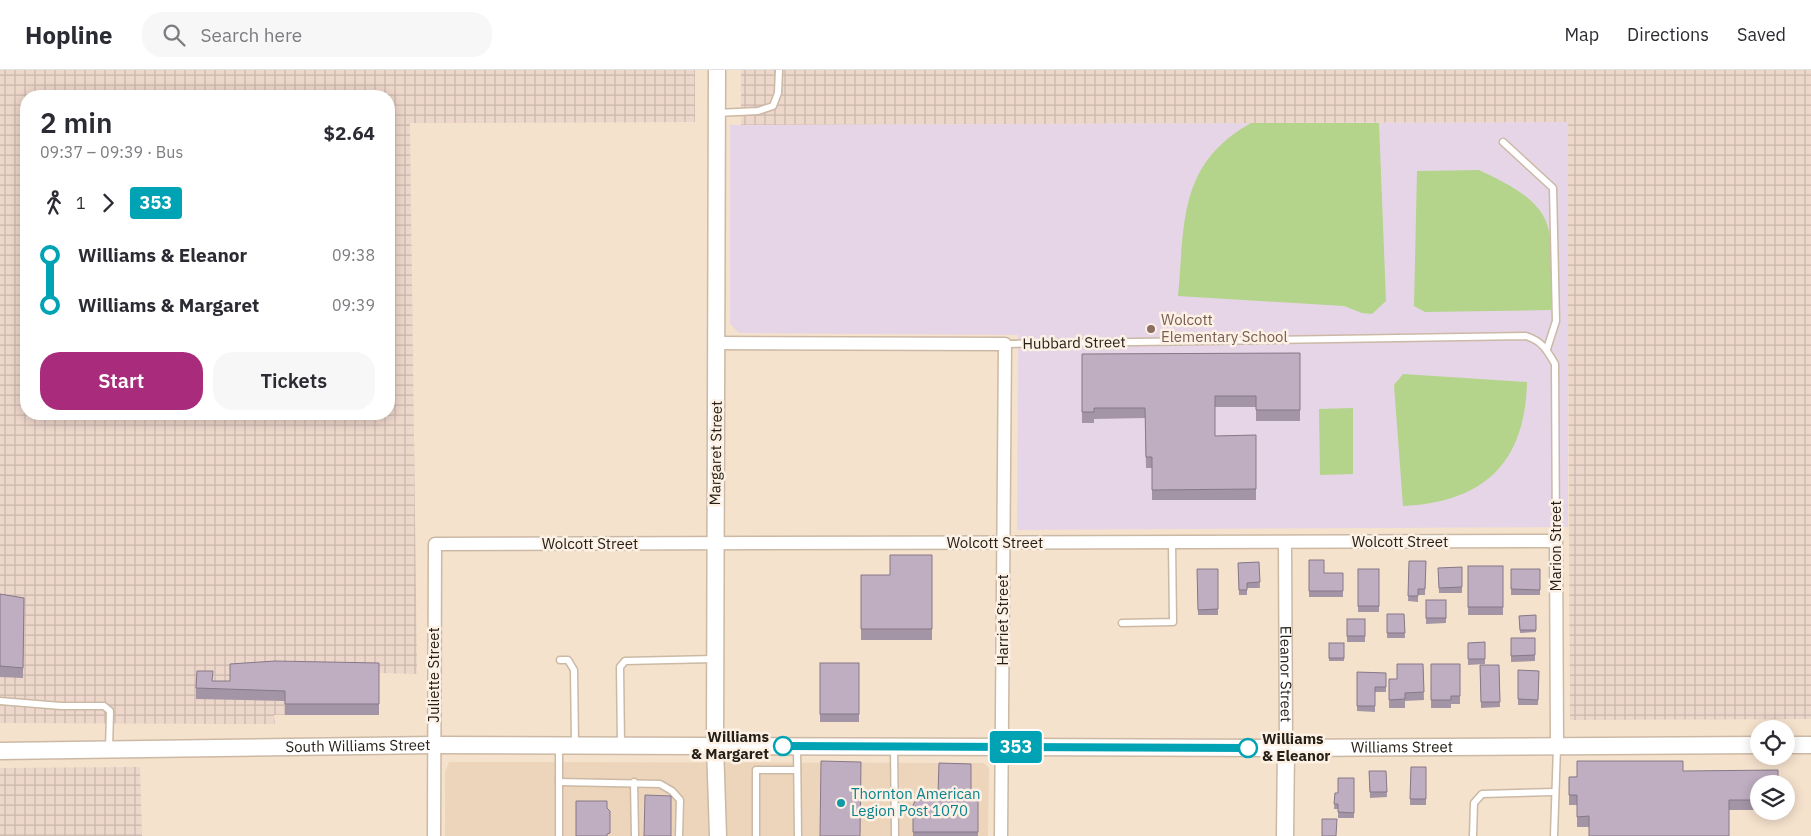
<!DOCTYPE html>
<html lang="en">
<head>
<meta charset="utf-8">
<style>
	:root { --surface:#fff; --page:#f7f7f7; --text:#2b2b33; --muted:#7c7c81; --line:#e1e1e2; --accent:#a92c7c }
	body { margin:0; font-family:"IBM Plex Sans",sans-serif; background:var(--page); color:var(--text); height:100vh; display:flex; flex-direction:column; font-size:19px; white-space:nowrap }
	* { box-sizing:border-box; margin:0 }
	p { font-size:16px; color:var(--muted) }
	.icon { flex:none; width:28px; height:28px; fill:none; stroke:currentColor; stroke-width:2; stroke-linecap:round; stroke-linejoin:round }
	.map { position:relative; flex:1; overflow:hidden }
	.drawer { position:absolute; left:20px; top:20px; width:375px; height:330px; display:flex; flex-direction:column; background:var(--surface); border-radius:20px; box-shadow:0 2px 12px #0003 }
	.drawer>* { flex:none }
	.badge { padding:0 10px; border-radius:4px; font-size:18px; line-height:32px }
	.fabs { position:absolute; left:1750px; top:650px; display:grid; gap:10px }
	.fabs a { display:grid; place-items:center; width:45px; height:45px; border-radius:50%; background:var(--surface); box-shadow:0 2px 12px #0003; font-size:25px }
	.map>.badge { position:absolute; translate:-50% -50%; box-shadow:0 0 0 2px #fff }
	.legs { display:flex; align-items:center; gap:8px; height:55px; padding:0 20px; font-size:16px }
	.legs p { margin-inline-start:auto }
	.headline { display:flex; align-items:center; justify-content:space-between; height:85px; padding:0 20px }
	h1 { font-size:28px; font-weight:600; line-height:38px }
	.button { display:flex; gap:10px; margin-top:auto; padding:10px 20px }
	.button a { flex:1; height:58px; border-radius:20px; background:var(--accent); color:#fff; font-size:20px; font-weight:600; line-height:58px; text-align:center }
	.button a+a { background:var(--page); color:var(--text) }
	ul { padding:0 20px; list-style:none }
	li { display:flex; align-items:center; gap:18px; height:50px; font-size:19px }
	li i { display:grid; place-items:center; width:8px; height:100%; margin:0 6px; background:currentColor }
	li i::after { content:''; width:12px; height:12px; margin:-6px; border:4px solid; border-radius:50%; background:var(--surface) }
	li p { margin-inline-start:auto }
	li:first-child i { background:linear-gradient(#0000 50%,currentColor 0) }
	li:last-child i { background:linear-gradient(currentColor 50%,#0000 0) }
	header { display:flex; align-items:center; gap:30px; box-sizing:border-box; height:70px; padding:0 25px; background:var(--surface); border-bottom:1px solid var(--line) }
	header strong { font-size:24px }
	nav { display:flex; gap:28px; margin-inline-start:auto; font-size:18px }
	.search { width:350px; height:45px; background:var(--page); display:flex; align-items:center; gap:12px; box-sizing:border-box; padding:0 18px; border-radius:20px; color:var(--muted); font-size:19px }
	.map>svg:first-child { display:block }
	.built { fill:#edd5bb }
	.industrial { fill:url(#industrial-grid); fill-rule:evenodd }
	.education { fill:#e6d5e7 }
	.park { fill:#b3d48a }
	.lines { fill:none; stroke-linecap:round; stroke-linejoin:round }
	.service-casing { stroke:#cbb9a5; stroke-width:9 }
	.minor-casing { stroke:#cbb9a5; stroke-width:15 }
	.tertiary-casing { stroke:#cbb9a5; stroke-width:19 }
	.service { stroke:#fff; stroke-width:6 }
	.minor { stroke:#fff; stroke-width:12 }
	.tertiary { stroke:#fff; stroke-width:16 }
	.wall { fill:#a495a6 }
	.building { fill:#bfadc1; stroke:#867987 }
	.line-1-casing { stroke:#fff; stroke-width:11 }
	.line-1 { stroke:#00a3b4; stroke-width:8 }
	.education-dot { fill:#8d6e63; stroke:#fcf1e4; stroke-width:2 }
	.stop-1-dot { fill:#fff; stroke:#00a3b4; stroke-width:2.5 }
	.culture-dot { fill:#0f9aa8; stroke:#fcf1e4; stroke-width:2 }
	.labels { text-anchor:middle; stroke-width:5; stroke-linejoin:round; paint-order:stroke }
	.education-label { font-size:15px; fill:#785e54; stroke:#fcf1e4; text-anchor:start }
	.street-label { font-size:15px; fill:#272018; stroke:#fcf1e4 }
	.stop-label { font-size:15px; font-weight:bold; fill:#272018; stroke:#fcf1e4; text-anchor:end }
	.culture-label { font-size:15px; fill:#0d838f; stroke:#fcf1e4; text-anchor:start }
</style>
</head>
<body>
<header>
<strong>Hopline</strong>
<div class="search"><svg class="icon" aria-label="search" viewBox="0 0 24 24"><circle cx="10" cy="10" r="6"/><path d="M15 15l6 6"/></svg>Search here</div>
<nav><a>Map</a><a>Directions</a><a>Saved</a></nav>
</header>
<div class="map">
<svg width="1811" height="766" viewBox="0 0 1811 766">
	<defs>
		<pattern id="industrial-grid" width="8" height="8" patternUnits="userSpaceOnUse" patternTransform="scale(1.25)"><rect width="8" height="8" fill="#edd6ca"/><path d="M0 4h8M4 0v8" fill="none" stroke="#cbb7ad"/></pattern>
	</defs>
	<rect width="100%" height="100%" fill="#f5e2cd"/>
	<path class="built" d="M449,692L984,693L989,698L988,766H445V702Z"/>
	<g class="industrial">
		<path d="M0,0H695V52L410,53L417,604L379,603V645H274L275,654L0,653ZM26,26H389V344H26Z"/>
		<path d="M741,0H1811V649L1570,650L1567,52L741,55Z"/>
		<path d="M140,697L142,766H0V698Z"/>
	</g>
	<path class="education" d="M1568,52V457L1017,460L1018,265L739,263L730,254V55Z"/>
	<g class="park">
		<path d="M1251,53H1379L1386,231L1372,244L1362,243L1344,236L1178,226C1185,152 1178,94 1251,53Z"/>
		<path d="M1479,100C1503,112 1537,126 1547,154C1555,178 1551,215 1551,240L1425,242L1414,236L1417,101Z"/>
		<path d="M1403,304L1527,312C1525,393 1484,432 1403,436L1394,315Z"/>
		<path d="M1353,338V404L1320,405L1319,339Z"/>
	</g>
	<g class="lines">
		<defs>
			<g id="service">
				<path d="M717,43L758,41L773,36L778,23L779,0"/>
				<path d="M1503,72L1553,118L1556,251L1547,279"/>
				<path d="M1005,274L1526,266C1542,271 1547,280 1555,294L1556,471"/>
				<path d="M1122,553L1173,552L1172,473"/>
				<path d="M560,590H568L574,600L575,674"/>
				<path d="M0,631L61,636H104L110,641L109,680"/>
				<path d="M621,675L620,597L625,591L714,589"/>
				<path d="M559,676V766"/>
				<path d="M797,677L798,766"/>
				<path d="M894,677L895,766"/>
				<path d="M559,712L660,714L672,721L680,730L679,766"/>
				<path d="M634,712L635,766"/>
				<path d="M756,766V700H797"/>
				<path d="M1473,766L1474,733L1482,724L1554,722"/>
				<path d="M1554,766L1557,677"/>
			</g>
			<g id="minor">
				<path d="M718,273L1005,274L1001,766"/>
				<path id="s1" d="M1285,473L1286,678"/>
				<path d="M434,766L435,474L1556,471L1557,676"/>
			</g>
			<g id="tertiary">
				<path d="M717,0L715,675L718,766"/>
				<path d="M1786,675H1811"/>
				<path id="s2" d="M0,681L434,675L1286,678L1759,675"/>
				<path d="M1285,766L1286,678"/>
			</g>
		</defs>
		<use href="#service" class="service-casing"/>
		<use href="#minor" class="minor-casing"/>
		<use href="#tertiary" class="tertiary-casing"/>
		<use href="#service" class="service"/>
		<use href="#minor" class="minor"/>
		<use href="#tertiary" class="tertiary"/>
	</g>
	<g class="wall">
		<path d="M1300,283V351H1256V337H1215V366L1256,365V430H1152V398H1146L1145,348L1094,349V353H1082V284Z"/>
		<path d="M932,485V570H861V505H890Z"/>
		<path d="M1309,490L1324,503H1343V527H1309Z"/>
		<path d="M1409,491H1426L1425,525H1418V532L1408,531Z"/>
		<path d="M1259,492L1260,518H1247V525H1239L1238,493Z"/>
		<rect x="1468" y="496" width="35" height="49"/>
		<path d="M1462,497V523H1439L1438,498Z"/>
		<path d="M1197,499H1218V545H1198Z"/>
		<rect x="1358" y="499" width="21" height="43"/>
		<rect x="1511" y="499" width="29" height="26"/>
		<path d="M0,524L24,528L23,608L0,607Z"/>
		<path d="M1426,530H1446V553L1426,554Z"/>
		<path d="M1387,544H1404L1405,568H1387Z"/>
		<path d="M1536,545V562L1520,563L1519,546Z"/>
		<rect x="1347" y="549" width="18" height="23"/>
		<path d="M1511,568H1535V591L1511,592Z"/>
		<path d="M1485,572V594L1468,595V573Z"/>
		<rect x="1329" y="573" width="15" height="18"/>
		<path d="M379,593V645H285V631L196,629V618L213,611H230Z"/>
		<rect x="820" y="593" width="39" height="59"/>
		<path d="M1423,594L1424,630L1405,631V638H1389V609H1397Z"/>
		<path d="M1431,594H1460V634H1451V638H1431Z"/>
		<path d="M1480,595H1499L1500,637L1481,638Z"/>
		<path d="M1518,600L1539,601L1538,635H1518Z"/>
		<path d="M1357,602L1386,603V622H1375V642L1357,641Z"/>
		<path d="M939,693L971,694V726H938Z"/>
		<path d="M1411,697H1426V735H1410Z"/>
		<path d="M1369,701H1386L1387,727L1370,728Z"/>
		<path d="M1683,701L1759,714V740H1729L1589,757H1577V735H1569V707Z"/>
		<path d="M1354,708V748H1338V739H1334L1335,723H1338Z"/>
		<path d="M978,729V766H913V735Z"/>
	</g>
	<g class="building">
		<path d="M1300,283V340H1256V326H1215V366L1256,365V419L1152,420V387H1146L1145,338H1094V342H1082V284Z"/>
		<path d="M890,485H932V559H861V505H890Z"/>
		<path d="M1309,490H1324V503H1343V521H1309Z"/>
		<path d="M1409,491H1426L1425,519H1418V526H1408Z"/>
		<path d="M1259,492L1260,512L1247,513V520H1239L1238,493Z"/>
		<rect x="1468" y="496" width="35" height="41"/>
		<path d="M1462,497V517L1439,518L1438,498Z"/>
		<path d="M1197,499H1218V539L1198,540Z"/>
		<rect x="1358" y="499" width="21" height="37"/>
		<path d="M1511,499H1540V520L1511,519Z"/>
		<path d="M0,524L24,528L23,598L0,596Z"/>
		<rect x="1426" y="530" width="20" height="18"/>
		<path d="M1387,544H1404L1405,563H1387Z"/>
		<path d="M1536,545V560H1520L1519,546Z"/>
		<rect x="1347" y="549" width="18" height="17"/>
		<path d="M1511,568H1535V585L1511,586Z"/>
		<path d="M1485,572V589H1468V573Z"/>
		<rect x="1329" y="573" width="15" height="15"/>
		<path d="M275,591L379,593V634H285V621L196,618L197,601H213L212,611H230V594Z"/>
		<rect x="820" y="593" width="39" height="51"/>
		<path d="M1397,594H1423L1424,622L1405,623V629L1389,630V609H1397Z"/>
		<path d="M1431,594H1460V626H1451V630H1431Z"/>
		<path d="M1480,595H1499L1500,632H1481Z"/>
		<path d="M1518,600L1539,601L1538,630L1518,629Z"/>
		<path d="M1357,602L1386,603V617H1375V636H1357Z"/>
		<path d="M821,691L861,692L860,766H820Z"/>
		<path d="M1577,691H1683V701L1778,700V714H1759V730H1729V766H1589V746L1577,747V725H1569V707H1577Z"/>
		<path d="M939,693L971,694V723H938Z"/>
		<path d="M1411,697H1426V729H1410Z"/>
		<path d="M1369,701H1386L1387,722H1370Z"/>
		<path d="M1338,708H1354V743L1338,742V734H1334L1335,723H1338Z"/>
		<path d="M645,725L671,726V766H644Z"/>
		<path d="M917,728L978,729V762H913V735Z"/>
		<path d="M576,731H607V738L610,741V763L607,764V766H576Z"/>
		<path d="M1322,749H1337L1336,766H1322Z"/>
	</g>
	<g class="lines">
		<defs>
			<path id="line-1" d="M783,676L1248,678"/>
		</defs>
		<use href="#line-1" class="line-1-casing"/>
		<use href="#line-1" class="line-1"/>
	</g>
	<circle class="education-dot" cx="1151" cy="259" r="5"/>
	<g class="stop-1-dot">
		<circle cx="783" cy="676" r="9"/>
		<circle cx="1248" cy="678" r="9"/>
	</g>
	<circle class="culture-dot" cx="841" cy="733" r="5"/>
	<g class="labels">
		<g class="education-label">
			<text x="1161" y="255">Wolcott<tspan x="1161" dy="17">Elementary School</tspan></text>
		</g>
		<g class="street-label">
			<text transform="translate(1074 273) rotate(-1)" y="5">Hubbard Street</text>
			<text transform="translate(716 383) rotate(-89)" y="5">Margaret Street</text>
			<text x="1400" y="477">Wolcott Street</text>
			<text x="995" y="478">Wolcott Street</text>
			<text x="590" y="479">Wolcott Street</text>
			<text transform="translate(1556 476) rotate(-90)" y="5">Marion Street</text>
			<text transform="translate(1003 550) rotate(-90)" y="5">Harriet Street</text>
			<text dy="5" stroke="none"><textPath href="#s1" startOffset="131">Eleanor Street</textPath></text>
			<text transform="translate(434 605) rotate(-90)" y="5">Juliette Street</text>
			<text dy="5" stroke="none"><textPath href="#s2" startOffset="358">South Williams Street</textPath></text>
			<text dy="5" stroke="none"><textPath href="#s2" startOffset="1402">Williams Street</textPath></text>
		</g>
		<g class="stop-label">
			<text x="769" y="672">Williams<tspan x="769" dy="17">&amp; Margaret</tspan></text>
			<text x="1262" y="674" text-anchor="start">Williams<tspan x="1262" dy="17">&amp; Eleanor</tspan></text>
		</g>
		<g class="culture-label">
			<text x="851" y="729">Thornton American<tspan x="851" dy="17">Legion Post 1070</tspan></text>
		</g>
	</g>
</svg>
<div class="fabs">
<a><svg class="icon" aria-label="locate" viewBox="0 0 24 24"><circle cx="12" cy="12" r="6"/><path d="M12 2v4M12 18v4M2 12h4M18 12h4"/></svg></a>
<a><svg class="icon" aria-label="layers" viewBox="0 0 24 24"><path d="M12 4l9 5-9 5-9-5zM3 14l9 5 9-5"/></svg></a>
</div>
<b class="badge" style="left:1016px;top:677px;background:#00a3b4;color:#fff">353</b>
<section class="drawer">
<div class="headline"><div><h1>2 min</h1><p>09:37 – 09:39 · Bus</p></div><b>$2.64</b></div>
<div class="legs"><svg class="icon" aria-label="walk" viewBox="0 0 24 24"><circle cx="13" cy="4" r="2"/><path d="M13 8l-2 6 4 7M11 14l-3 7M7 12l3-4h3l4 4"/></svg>1<svg class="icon" aria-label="forward" viewBox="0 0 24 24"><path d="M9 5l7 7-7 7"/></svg><b class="badge" style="background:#00a3b4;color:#fff">353</b></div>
<ul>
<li><i style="color:#00a3b4"></i><b>Williams &amp; Eleanor</b><p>09:38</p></li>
<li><i style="color:#00a3b4"></i><b>Williams &amp; Margaret</b><p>09:39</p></li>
</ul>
<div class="button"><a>Start</a><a>Tickets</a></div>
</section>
</div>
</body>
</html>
